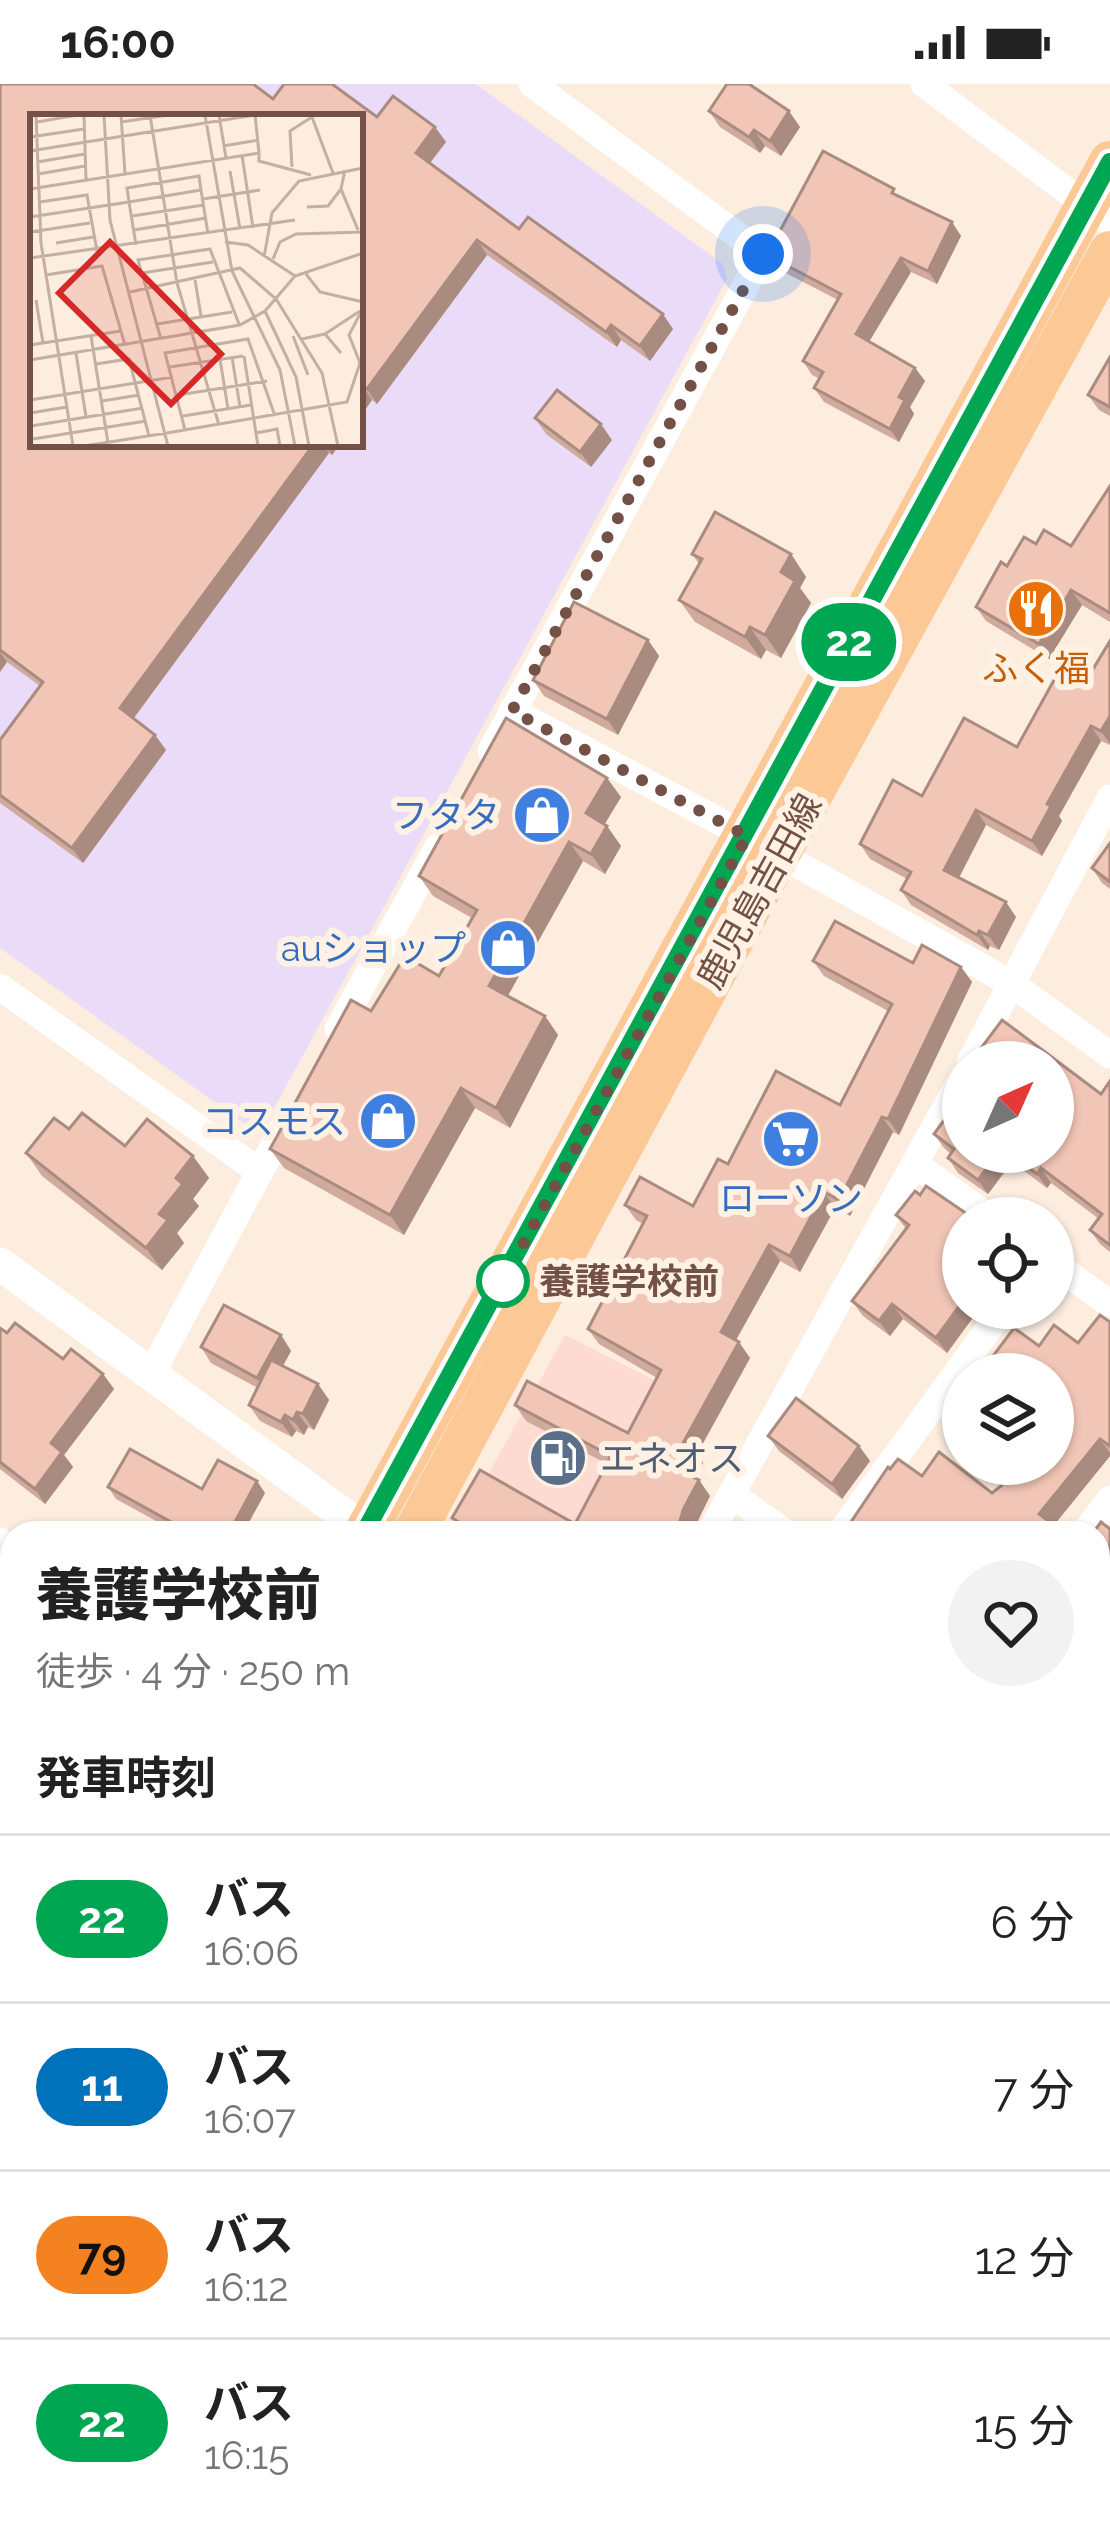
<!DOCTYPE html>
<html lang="ja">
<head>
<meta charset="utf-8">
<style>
	:root { --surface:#fff; --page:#f2f2f2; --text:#222; --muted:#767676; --line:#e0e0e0 }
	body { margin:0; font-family:Raleway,"Noto Sans JP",sans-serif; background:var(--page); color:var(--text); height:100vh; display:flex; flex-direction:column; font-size:45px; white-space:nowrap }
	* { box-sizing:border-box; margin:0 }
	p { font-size:39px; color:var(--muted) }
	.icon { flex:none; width:66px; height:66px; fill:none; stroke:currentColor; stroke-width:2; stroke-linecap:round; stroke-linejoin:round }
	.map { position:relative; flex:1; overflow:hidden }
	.drawer { position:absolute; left:0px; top:1437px; width:1110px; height:1008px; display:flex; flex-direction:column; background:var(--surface); border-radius:36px 36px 0 0; box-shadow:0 3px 9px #0004 }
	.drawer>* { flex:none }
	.badge { padding:0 24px; border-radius:39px; font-size:42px; line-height:78px }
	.needle { width:78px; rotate:45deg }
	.fabs { position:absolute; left:942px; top:957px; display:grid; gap:24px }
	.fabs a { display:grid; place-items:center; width:132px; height:132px; border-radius:50%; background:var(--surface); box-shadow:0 3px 9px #0004; font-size:60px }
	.you { position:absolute; width:60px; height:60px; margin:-30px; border:9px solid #fff; border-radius:50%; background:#1a73e8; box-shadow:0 0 0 18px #1a73e833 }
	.map>.badge { position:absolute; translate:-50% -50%; box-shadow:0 0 0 6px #fff }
	h2 { padding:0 36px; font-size:45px; line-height:108px }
	.round { display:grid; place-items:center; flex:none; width:126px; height:126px; border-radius:63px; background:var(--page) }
	.headline { display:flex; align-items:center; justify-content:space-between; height:204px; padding:0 36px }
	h1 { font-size:57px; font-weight:800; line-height:90px }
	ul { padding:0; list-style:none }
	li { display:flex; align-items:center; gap:36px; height:168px; padding:0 36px; border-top:3px solid var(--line) }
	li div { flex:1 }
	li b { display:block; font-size:45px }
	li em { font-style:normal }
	li .badge { min-width:132px; font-weight:700; text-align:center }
	.status { display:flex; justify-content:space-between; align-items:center; height:84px; padding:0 60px; background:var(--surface); direction:ltr }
	.status svg { height:33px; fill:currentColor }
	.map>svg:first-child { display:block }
	.commercial { fill:#fddad2 }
	.education { fill:#eadcf8; fill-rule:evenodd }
	.green { fill:#d5e9be }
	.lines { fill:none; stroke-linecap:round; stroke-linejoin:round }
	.minor { stroke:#fff; stroke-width:27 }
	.tertiary { stroke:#fff; stroke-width:33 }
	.primary { stroke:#fcc996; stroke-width:42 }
	.wall { fill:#d0aa9d }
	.shaded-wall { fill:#a98b7f }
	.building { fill:#f2c6b6; stroke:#a98b7f; stroke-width:3 }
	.line-casing { stroke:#fff; stroke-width:27 }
	.line { stroke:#00a651; stroke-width:18 }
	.walk { stroke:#735147; stroke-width:12; stroke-dasharray:0 21.6 }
	.stop-dot { fill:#fff; stroke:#00a651; stroke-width:6 }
	.labels { text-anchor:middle; stroke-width:12; stroke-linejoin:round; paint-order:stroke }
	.food-label { font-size:36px; fill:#c56008; stroke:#fff2e5 }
	.shop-label { font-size:36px; fill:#366cbe; stroke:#fff2e5; text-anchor:end }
	.street-label { font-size:36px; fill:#735147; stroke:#fff2e5 }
	.stop-label { font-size:36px; font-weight:bold; fill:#735147; stroke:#fff2e5; text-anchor:start }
	.service-label { font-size:36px; fill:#4e5e75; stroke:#fff2e5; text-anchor:start }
	.inset-road { fill:none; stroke:#c5afa2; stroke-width:3 }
	.view { fill:#d62828; fill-opacity:0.15; stroke:#d62828; stroke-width:6 }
	.inset-edge { fill:none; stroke:#735147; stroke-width:6 }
</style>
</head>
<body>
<div class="status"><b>16:00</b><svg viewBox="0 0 49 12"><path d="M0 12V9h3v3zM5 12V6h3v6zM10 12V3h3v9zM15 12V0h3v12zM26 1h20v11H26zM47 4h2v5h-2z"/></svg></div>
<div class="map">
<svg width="1110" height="2445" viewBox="0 0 1110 2445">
	<rect width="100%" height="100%" fill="#fceddf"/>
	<path class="commercial" d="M565,1251L658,1298L577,1449H456Z"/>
	<path class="education" d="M0,0H476L723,180L727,195L266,1039L248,1042L0,864ZM33,33H360V360H33Z"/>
	<path class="green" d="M519,2433H734L729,2445H510Z"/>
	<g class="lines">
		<g class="minor">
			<path d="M924,0L1110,139"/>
			<path d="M512,627L747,752"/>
			<path d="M491,667L763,170L532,0"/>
			<path d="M779,770L1012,900L1110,971"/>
			<path d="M0,903L260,1088"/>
			<path d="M338,945L438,763"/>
			<path d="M970,978L1110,714"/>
			<path d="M915,1080L990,1134"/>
			<path d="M1053,1179L1110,1220"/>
			<path d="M151,1290L287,1037"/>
			<path d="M731,1410L786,1449"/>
			<path d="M710,1449L963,992"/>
			<path d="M840,1449L1004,1224"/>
			<path d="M1085,1449L1110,1415"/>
			<path d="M0,1457L12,1466"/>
			<path d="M0,1553L12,1531"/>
			<path d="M1098,1674L1110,1682"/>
			<path d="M0,1934L12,1943"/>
			<path d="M1098,2242L1110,2251"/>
			<path d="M1098,2286L1110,2269"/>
			<path d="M196,2433L213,2445"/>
			<path d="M951,2433L968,2445"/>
			<path d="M163,2445L171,2433"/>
			<path d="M492,2445L501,2433"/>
		</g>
		<g class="tertiary">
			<path d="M0,1180L369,1449"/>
			<path d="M1098,1808L1110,1789"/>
			<path d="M1098,1976L1110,1985"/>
			<path d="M756,2445L762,2433"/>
		</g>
		<g class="primary">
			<path d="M365,1449L1110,78"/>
			<path d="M414,1449L779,770L1110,168"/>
			<path d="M0,2106L12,2085"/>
			<path d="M0,2196L12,2173"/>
		</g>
	</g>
	<g class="wall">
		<path d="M0,0L273,15L435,43L446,58L430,79L519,145L673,245L650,277L621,256L617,263L487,171L377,320L372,316L360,333V33L33,360H340L332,371L329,369L134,634L155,651L166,666L83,779L0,719V656L40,602L7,578L0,588Z"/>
		<path d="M709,27L800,43L781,72L765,62L760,69L720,43Z"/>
		<path d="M899,113L961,152L937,200L911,188L869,257L915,284L925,297L910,323L914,330L899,358L824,318L814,304L820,295L812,291L803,277L838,216L776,184L767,171Z"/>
		<path d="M1110,273V332L1099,326L1088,311Z"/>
		<path d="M535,334L612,356L591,383L546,350Z"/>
		<path d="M1110,402V538L1082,521L1049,575L986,537L976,523L1007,482L1036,460L1071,462Z"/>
		<path d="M692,470H791L806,493L800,504L811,519L781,574L766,566L761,575L695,538L679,516L699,480Z"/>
		<path d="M648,556L659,572L618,651L544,612L533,596Z"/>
		<path d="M1110,557V661L1101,657L1059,732L1062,737L1042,772L986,741L959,794L1016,833L999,866L990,862L988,866L911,821L901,806L907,795L870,775L860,760L922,712L1017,663L1084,600Z"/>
		<path d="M621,713L605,740L621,762L605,790L583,777L508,912L545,932L558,951L510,1044L475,1024L404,1151L284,1084L270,1065L371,927L439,892L472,834L433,812L419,792Z"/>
		<path d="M1110,759V805L1102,799L1092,784Z"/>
		<path d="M813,877L961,883L972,898L899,1051L893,1048L850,1132L835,1124L800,1188L780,1177L736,1256L750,1274L697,1370L703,1379L695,1394L699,1396L710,1412L694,1441L692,1449H463L452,1434L575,1440L607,1380L526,1337L515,1321L628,1349L657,1294L599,1260L588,1245L643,1140L636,1136L625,1121L693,1122L728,1080L840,1021L888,927L824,892Z"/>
		<path d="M1002,936L1101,1010L1110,997V1168L1100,1160L1090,1146L1099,1135L1051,1099L1047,1104L1012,1078L988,1110L958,1089L948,1074L951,1070L944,1064L934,1050L963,1010V1068H1053V978H975L973,975Z"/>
		<path d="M125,1062L193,1072L209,1094L193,1115L199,1122L177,1149L184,1159L162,1186L42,1092L26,1069Z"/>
		<path d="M915,1107L963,1224H974L977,1228L947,1269L903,1235L890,1252L863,1232L852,1217L906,1145L896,1131Z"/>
		<path d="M1110,1238V1372L1054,1441L1065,1449H859L851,1438L890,1385L992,1409L1053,1380V1290H988L984,1284L1039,1262L1078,1259Z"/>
		<path d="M0,1244L7,1249L63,1275L103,1290L114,1305L64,1371L73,1383L45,1420L0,1385Z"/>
		<path d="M281,1251L291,1267L283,1282L318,1300L329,1316L314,1346L308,1343L304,1351L296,1347L292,1353L260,1337L249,1321L258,1304L211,1279L201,1263Z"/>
		<path d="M768,1352L859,1362L870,1377L842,1415L779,1367Z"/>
		<path d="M108,1403L265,1409L243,1449H178L116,1415Z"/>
		<path d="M12,1794V1871L0,1864V1817Z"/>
		<path d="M1098,2012L1110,2027V2184L1098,2176Z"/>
		<path d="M1110,2318V2432L1106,2438L1110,2445H1085L1068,2433H1098Z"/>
		<path d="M840,2433H910L902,2445H857Z"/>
	</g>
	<g class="shaded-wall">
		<path d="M789,27L800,43L781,72L770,57Z"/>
		<path d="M435,43L446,58L426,84L416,69Z"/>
		<path d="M754,46L765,62L760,69L749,53Z"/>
		<path d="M952,138L961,152L937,200L928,187Z"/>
		<path d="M477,156L487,171L377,320L367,305Z"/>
		<path d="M901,174L911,188L866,263L856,250Z"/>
		<path d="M663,230L673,245L650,277L640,262Z"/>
		<path d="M611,241L621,256L617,263L606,248Z"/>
		<path d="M915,284L925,297L910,323L914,330L899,358L890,345L899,313Z"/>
		<path d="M362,301L372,316L360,333V304Z"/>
		<path d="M601,340L612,356L591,383L580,368Z"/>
		<path d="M314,360H323L329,369L130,639L120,624Z"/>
		<path d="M324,360H340L332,371Z"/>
		<path d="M791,470L806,493L800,504L811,519L781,574L765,551L781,488Z"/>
		<path d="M1071,506L1082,521L1049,575L1039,560Z"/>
		<path d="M750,543L766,566L761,575L745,553Z"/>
		<path d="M648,556L659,572L618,651L607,635Z"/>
		<path d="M0,568L7,578L0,588Z"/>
		<path d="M1110,632V660L1101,647Z"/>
		<path d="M1091,642L1101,657L1059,732L1062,737L1042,772L1032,757L1047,720Z"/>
		<path d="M155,651L166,666L83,779L72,764Z"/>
		<path d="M607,694L621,713L599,749L586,729Z"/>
		<path d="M976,726L986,741L955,801L944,786Z"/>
		<path d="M607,742L621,762L605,790L591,770Z"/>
		<path d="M569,758L583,777L502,922L489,902Z"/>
		<path d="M1006,818L1016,833L999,866L988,851Z"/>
		<path d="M979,847L990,862L988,866L977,851Z"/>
		<path d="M961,883L972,898L899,1051L888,1035Z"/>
		<path d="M545,932L558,951L510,1044L496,1024Z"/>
		<path d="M461,1004L475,1024L404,1151L390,1131Z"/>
		<path d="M882,1033L893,1048L850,1132L839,1116Z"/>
		<path d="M999,1068H1005L1012,1078L988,1110L978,1096Z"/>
		<path d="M193,1072L209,1094L193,1115L199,1122L177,1149L184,1159L162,1186L146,1164L159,1130L176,1094Z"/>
		<path d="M1041,1084L1051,1099L1047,1104L1037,1090Z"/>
		<path d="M824,1108L835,1124L800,1188L790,1172Z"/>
		<path d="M769,1161L780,1177L732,1263L721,1248Z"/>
		<path d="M963,1217V1224H974L977,1228L947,1269L936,1254Z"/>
		<path d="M892,1220L903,1235L890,1252L879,1237Z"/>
		<path d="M281,1251L291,1267L268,1309L257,1294Z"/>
		<path d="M739,1258L750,1274L697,1370L703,1379L691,1402L680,1386L683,1359Z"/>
		<path d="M103,1290L114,1305L64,1371L73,1383L45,1420L35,1405L51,1359Z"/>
		<path d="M318,1300L329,1316L314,1346L303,1330Z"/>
		<path d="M297,1328L308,1343L304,1351L293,1336Z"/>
		<path d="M285,1331L296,1347L292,1353L281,1338Z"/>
		<path d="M1100,1355L1110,1369V1372L1050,1446L1039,1430Z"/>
		<path d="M859,1362L870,1377L842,1415L832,1400Z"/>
		<path d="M699,1396L710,1412L692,1449H688L680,1437L683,1426Z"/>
		<path d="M257,1397L265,1409L243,1449H229Z"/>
		<path d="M1110,1503V1533L1098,1549V1519Z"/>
		<path d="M1099,1690L1110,1706V1727L1098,1744Z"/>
		<path d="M1110,2402V2432L1101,2445H1090L1085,2438L1089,2433H1098V2420Z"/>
		<path d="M116,2433H133L127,2445H109Z"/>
		<path d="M398,2433H454L445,2445H388Z"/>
		<path d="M888,2433H910L902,2445H880Z"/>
	</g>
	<g class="building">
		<path d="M0,0H253L273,15L284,0H332L377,33L393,12L435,43L416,69L519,145L528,133L663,230L640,262L611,241L606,248L477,156L367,305L362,301L360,304V33H33V360H314L120,624L155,651L72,764L0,711V656L43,598L0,566Z"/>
		<path d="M727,0H749L789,27L770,57L754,46L749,53L709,27Z"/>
		<path d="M823,67L894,105L892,109L952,138L928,187L901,174L856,250L915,284L899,313L905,316L890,345L814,304L823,288L803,277L841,210L767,171Z"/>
		<path d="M1110,273V323L1088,311Z"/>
		<path d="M557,306L601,340L580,368L535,334Z"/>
		<path d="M1110,402V529L1071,506L1039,560L976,523L1001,478L1007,482L1024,453L1036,460L1044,446L1071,462Z"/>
		<path d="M715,428L791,470L781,488L795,497L765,551L750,543L745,553L679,516L702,475L692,470Z"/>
		<path d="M574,518L648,556L607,635L533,596Z"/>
		<path d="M1110,557V632L1101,647L1091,642L1047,720L1051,722L1032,757L976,726L944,786L1006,818L988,851L979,847L977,851L901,806L911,788L860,760L893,696L922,712L964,634L1017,663L1059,587L1084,600Z"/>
		<path d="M506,634L607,694L586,729L607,742L591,770L569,758L489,902L545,932L496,1024L461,1004L390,1131L270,1065L351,916L371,927L405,872L439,892L477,826L419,792Z"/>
		<path d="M1110,759V798L1092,784Z"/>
		<path d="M835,837L913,879L922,861L961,883L888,1035L882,1033L839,1116L824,1108L790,1172L769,1161L721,1248L739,1258L683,1359L692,1363L680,1386L699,1396L683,1426L680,1437L684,1444L692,1449H477L452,1434L480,1386L575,1440L611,1372L515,1321L527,1297L628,1349L661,1286L588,1245L647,1132L625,1121L640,1093L693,1122L718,1075L728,1080L776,987L840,1021L892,920L813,877Z"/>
		<path d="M1002,936L1101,1010L1110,997V1161L1090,1146L1102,1130L1041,1084L1037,1090L1008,1068H1053V978H977L973,975Z"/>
		<path d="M963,1010V1068H999L978,1096L948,1074L954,1065L934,1050Z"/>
		<path d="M82,1029L125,1062L147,1035L193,1072L176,1094L183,1100L159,1130L168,1136L146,1164L26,1069L54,1034L69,1045Z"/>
		<path d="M926,1102L973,1134H963V1203L959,1208L963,1211V1217L936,1254L892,1220L879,1237L852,1217L909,1141L896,1131L915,1107L920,1111Z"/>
		<path d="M224,1221L281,1251L257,1294L201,1263Z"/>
		<path d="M1100,1231L1110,1238V1362L1100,1355L1039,1430L1065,1449H866L851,1438L888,1383L890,1385L898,1375L922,1392L939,1368L992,1409L1001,1402L1017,1380H1053V1290H992L984,1284L1014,1244L1039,1262L1054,1241L1078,1259Z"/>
		<path d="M15,1239L63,1275L71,1265L103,1290L51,1359L62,1368L35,1405L0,1378V1244L7,1249Z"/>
		<path d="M271,1276L318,1300L303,1330L297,1328L293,1336L285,1331L281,1338L249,1321Z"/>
		<path d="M796,1314L859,1362L832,1400L768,1352Z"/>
		<path d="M130,1365L202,1405L218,1376L257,1397L229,1449H191L108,1403Z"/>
		<path d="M1101,1438L1110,1445V1503L1098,1519V1449H1093Z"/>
		<path d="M1098,1690L1102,1707L1098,1713Z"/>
		<path d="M12,1794V1861L0,1855V1817Z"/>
		<path d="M1110,1810V1831L1100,1824Z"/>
		<path d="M1098,2025L1110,2035V2175L1098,2167Z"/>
		<path d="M1098,2309L1110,2318V2402L1098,2420Z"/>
		<path d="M18,2433H116L109,2445H0L4,2434L14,2440Z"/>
		<path d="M336,2433H398L388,2445H330L328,2443Z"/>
		<path d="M851,2433H888L880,2445H868Z"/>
		<path d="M1106,2438L1110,2441V2445H1100Z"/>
	</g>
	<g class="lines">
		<defs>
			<path id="line" d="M364,1449L1110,78"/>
		</defs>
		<use href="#line" class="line-casing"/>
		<use href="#line" class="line"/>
		<path class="walk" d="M503,1197L747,752L512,627L763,170"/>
	</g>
	<defs>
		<symbol id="restaurant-disc" viewBox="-11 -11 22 22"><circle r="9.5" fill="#e8710a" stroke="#fff2e5"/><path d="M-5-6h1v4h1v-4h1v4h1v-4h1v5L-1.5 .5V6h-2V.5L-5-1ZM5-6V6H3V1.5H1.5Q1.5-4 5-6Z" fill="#fff"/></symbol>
		<symbol id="shop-disc" viewBox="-11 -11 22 22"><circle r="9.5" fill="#3f7fe0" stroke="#fff2e5"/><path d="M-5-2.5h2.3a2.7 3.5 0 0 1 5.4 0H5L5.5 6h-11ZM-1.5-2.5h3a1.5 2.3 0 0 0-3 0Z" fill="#fff"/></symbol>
		<symbol id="supermarket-disc" viewBox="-11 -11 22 22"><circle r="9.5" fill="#3f7fe0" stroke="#fff2e5"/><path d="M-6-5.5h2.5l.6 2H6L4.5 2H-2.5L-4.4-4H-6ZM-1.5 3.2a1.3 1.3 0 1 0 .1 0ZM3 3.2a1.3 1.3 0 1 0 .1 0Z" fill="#fff"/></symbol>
		<symbol id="fuel-disc" viewBox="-11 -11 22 22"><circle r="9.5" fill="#5c6f8a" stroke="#fff2e5"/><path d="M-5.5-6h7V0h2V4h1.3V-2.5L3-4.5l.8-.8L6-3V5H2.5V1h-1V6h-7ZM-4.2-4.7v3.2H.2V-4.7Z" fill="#fff"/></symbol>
	</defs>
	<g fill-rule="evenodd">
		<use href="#restaurant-disc" x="1003" y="492" width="66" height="66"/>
		<use href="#shop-disc" x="509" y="698" width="66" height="66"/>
		<use href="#shop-disc" x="475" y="831" width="66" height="66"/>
		<use href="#shop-disc" x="355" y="1004" width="66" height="66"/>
		<use href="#supermarket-disc" x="758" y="1022" width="66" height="66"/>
		<use href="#fuel-disc" x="525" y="1341" width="66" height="66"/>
	</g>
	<circle class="stop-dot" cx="503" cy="1197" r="24"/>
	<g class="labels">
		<g class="food-label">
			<text x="1036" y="597">ふく福</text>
		</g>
		<g class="shop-label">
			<text x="500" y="744">フタタ</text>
			<text x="466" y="877">auショップ</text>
			<text x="346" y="1050">コスモス</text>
			<text x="791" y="1127" text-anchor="middle">ローソン</text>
		</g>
		<g class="street-label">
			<text transform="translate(759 807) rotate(-61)" y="13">鹿児島吉田線</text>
		</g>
		<g class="stop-label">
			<text x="539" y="1210">養護学校前</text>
		</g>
		<g class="service-label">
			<text x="600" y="1387">エネオス</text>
		</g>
	</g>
	<g transform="translate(30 30)">
		<rect width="333" height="333" fill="#fceddf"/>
		<path class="inset-road" d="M6,1L11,129L43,332M54,1L56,66M74,1L80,106L138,332M91,1L95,60M120,1L147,169L189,311M175,1L202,157L250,256L265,332M189,1L196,44M225,1L229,39M7,8L48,1M91,8L138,1M0,23L54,15M193,32L229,26M0,37L225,1M212,41L223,114M7,48L55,40M262,53L260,17L282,3L303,59M315,56L311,75L328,116M200,57L210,115M8,60L55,52M0,75L229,39V47L281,61M171,76L99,88L97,74L169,62L171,76L178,120M173,85L230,76M10,88L57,81L67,137M277,93L298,92L311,75M102,102L174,91M0,103L99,88L106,131M104,116L176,104M0,118L60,109M195,128L218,131L265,162M26,129L63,123M234,143L242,99L269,67L333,54M0,144L265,106M243,145L250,128L266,120L333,118M112,159L183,148M276,160L290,178L333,188M16,161L72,152L95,231M165,166L171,202M100,178L210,154L246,185L292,259L308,332M6,186L13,229M235,197L266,263L279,332M127,210L202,198M295,220L330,197M61,222L78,329M263,222L278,261M131,225L108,146L180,135L209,210M272,225L295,220L311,239M0,231L91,217M46,239L56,303M214,242L228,332M202,243L210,293M190,245L198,295M0,246L210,211L235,197L265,162L333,139M66,250L99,245L119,322M140,253L213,242M148,281L237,267M0,286L143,263M72,287L109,281M0,299L37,293M153,302L221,291M1,312L113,294M155,316L135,239L218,225L245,302M137,319L317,288L330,249L319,221L333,194M226,319L247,315L250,332M3,325L116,307M54,332L137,319"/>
		<path class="view" d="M80,128L191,240L141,290L29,179Z"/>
		<rect width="333" height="333" class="inset-edge"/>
	</g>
</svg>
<div class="fabs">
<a><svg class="needle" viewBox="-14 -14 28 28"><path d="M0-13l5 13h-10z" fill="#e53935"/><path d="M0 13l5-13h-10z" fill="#767676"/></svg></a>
<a><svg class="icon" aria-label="locate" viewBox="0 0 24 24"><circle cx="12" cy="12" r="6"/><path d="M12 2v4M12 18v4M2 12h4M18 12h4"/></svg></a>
<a><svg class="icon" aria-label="layers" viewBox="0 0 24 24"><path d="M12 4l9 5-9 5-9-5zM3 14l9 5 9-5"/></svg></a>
</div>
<div class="you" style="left:763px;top:170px"></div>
<b class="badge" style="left:849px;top:558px;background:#00a651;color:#fff">22</b>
<section class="drawer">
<div class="headline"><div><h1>養護学校前</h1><p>徒歩 · 4 分 · 250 m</p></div><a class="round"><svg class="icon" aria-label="heart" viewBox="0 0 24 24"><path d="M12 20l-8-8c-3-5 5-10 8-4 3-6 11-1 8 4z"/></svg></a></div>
<h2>発車時刻</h2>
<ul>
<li><span class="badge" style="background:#00a651;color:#fff">22</span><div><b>バス</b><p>16:06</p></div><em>6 分</em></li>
<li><span class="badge" style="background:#0072bc;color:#fff">11</span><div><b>バス</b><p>16:07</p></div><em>7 分</em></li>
<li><span class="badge" style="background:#f58220;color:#111">79</span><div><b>バス</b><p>16:12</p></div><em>12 分</em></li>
<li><span class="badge" style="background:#00a651;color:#fff">22</span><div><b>バス</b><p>16:15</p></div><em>15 分</em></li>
</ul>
</section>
</div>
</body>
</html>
